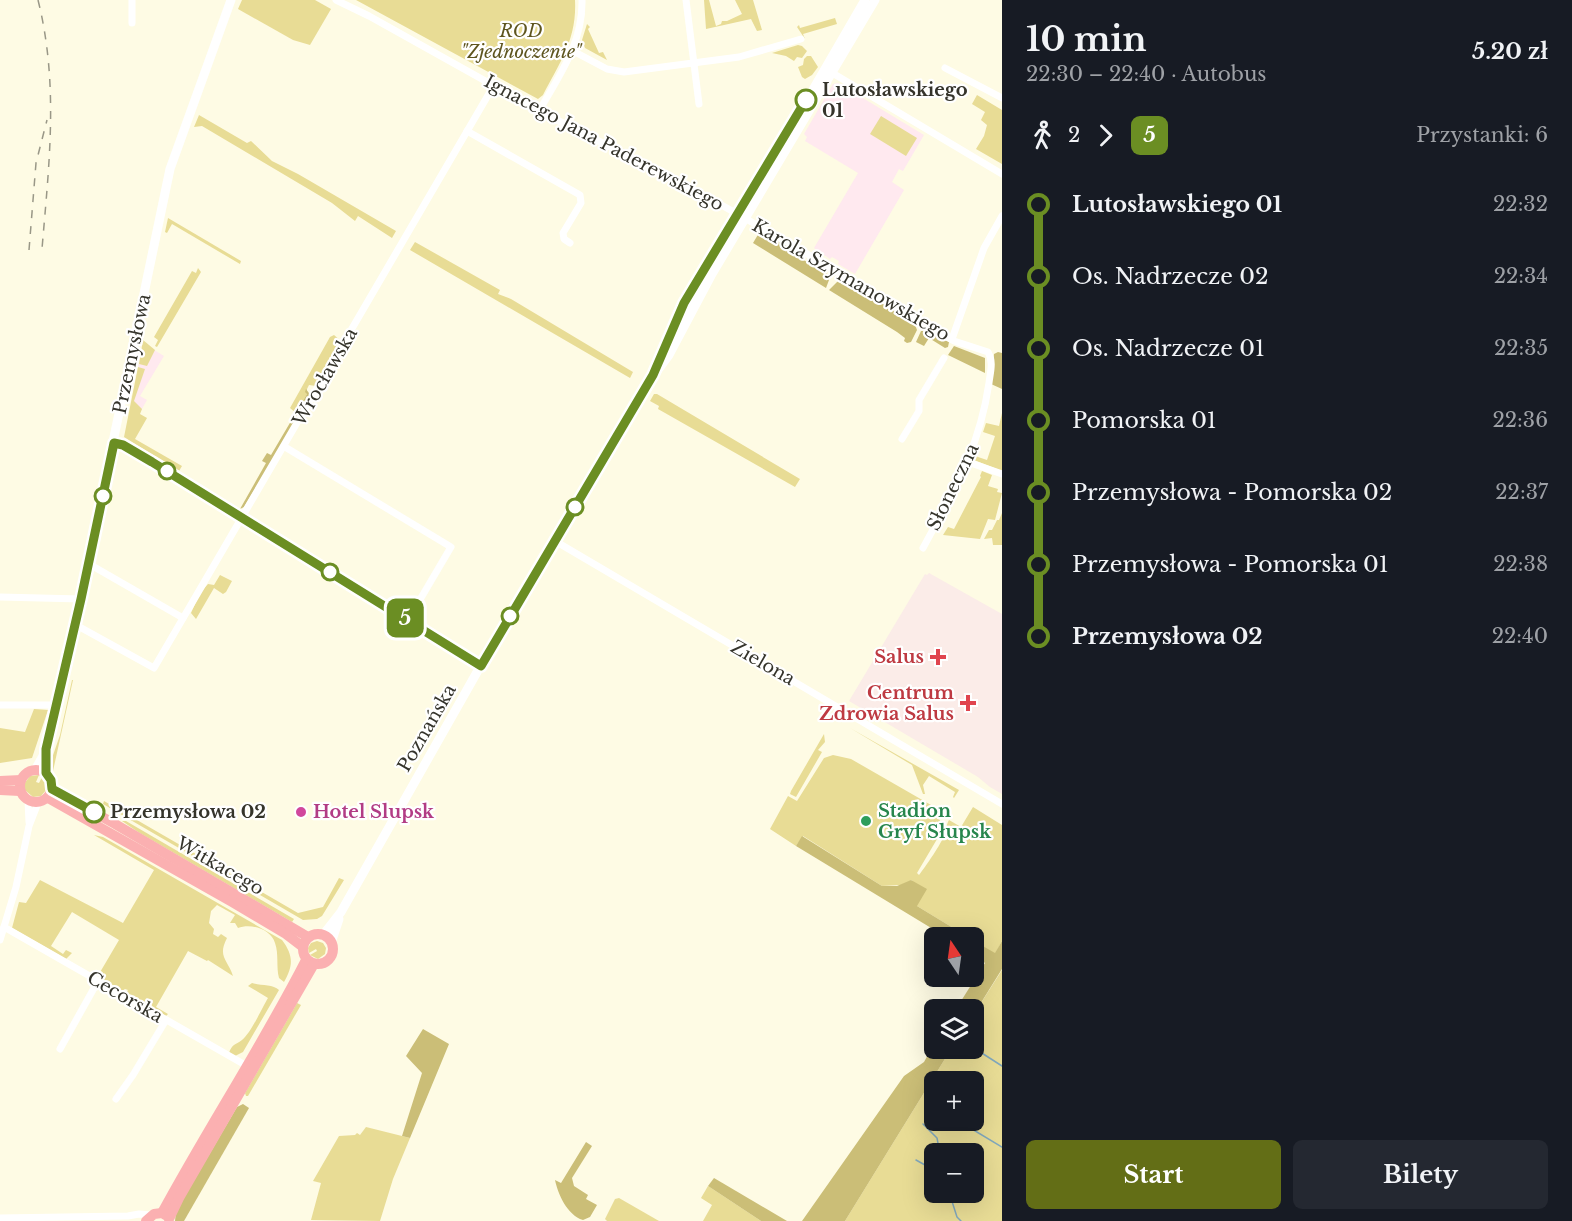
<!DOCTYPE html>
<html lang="pl">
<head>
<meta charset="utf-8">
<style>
	:root { --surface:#171b24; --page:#242831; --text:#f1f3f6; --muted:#9ea1a6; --accent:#636e16 }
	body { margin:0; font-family:"Libre Baskerville",serif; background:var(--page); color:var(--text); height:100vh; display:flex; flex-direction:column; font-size:22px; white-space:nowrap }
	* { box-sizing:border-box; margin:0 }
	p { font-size:20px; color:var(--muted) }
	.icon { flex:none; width:33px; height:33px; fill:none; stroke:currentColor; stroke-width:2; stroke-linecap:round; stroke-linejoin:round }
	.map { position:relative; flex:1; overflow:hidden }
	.side { display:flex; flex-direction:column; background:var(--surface); width:570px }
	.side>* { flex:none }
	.badge { padding:0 12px; border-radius:9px; font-size:21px; line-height:39px }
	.needle { width:39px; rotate:347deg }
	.tools { position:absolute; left:924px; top:927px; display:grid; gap:12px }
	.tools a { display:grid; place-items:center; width:60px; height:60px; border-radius:9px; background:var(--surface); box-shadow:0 6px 24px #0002; font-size:30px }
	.map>.badge { position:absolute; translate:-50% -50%; box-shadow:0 0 0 3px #fff }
	.legs { display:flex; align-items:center; gap:9px; height:66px; padding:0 24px; font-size:20px }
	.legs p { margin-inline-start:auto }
	.head { display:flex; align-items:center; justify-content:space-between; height:102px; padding:0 24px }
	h1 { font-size:33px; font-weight:700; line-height:45px }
	.cta { display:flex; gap:12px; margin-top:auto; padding:12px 24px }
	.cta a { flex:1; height:69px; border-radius:9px; background:var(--accent); color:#fff; font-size:24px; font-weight:700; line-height:69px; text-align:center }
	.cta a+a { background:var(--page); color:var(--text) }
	ul { padding:0 24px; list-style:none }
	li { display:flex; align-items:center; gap:21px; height:72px; font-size:22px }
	li i { display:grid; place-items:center; width:9px; height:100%; margin:0 8px; background:currentColor }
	li i::after { content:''; width:15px; height:15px; margin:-8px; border:4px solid; border-radius:50%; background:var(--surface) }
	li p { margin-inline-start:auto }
	li:first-child i { background:linear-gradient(#0000 50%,currentColor 0) }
	li:last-child i { background:linear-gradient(currentColor 50%,#0000 0) }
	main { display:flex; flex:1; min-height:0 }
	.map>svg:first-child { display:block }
	.education { fill:#ffe9ef }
	.medical { fill:#fbece8 }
	.green { fill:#e8dc95; fill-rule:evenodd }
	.forest { fill:#cbbe77 }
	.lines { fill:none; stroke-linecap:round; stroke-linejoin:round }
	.stream { stroke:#81a8bd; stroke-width:1.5 }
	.street { stroke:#fff; stroke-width:7 }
	.secondary { stroke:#fff; stroke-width:9 }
	.primary { stroke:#fbb0b1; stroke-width:10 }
	.rail { stroke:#999787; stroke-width:1.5; stroke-dasharray:8 8; stroke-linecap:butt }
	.line-1-casing { stroke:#fff; stroke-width:14 }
	.line-1 { stroke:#6b8e23; stroke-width:9 }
	.stop-1-dot { fill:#fff; stroke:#6b8e23; stroke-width:3 }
	.health-dot { fill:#e0444e; stroke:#fff; stroke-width:2 }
	.hotel-dot { fill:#d1479c; stroke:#fff; stroke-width:2 }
	.leisure-dot { fill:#2e9e5b; stroke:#fff; stroke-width:2 }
	.labels { text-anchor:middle; stroke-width:4.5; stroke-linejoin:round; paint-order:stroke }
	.park-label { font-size:18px; font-style:italic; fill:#5e551f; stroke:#fff }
	.stop-label { font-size:18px; font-weight:bold; fill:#35342b; stroke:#fff; text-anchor:start }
	.street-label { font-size:18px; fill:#35342b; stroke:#fff }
	.health-label { font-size:18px; font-weight:bold; fill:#be3a42; stroke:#fff; text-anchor:end }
	.leisure-label { font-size:18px; font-weight:bold; fill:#27864d; stroke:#fff; text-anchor:start }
	.hotel-label { font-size:18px; font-weight:bold; fill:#b23c85; stroke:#fff; text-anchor:start }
</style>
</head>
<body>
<main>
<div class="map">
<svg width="1002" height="1221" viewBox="0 0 1002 1221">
	<rect width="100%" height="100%" fill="#fefbe4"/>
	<g class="education">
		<path d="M838,83L924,135L903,171L899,169L892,182L904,190L855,274L838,264L839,261L832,257L830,259L814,248L858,173L805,141L807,137L804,134L833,84Z"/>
		<path d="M143,343L164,356L140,396L147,400L139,414L130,409Z"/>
	</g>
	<path class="medical" d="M929,573L1002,614V794L990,787L978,777L849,701L925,574L927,575Z"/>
	<g class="green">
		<path d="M242,0H315L331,9L310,45L293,40L238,9Z"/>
		<path d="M356,0H575C577,39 560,62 543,95L538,99Z"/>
		<path d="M704,0H709L716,26L721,24L722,21H727L742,14L735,0H753L762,30L757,31L751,19L706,29Z"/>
		<path d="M835,18L837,24L803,34L805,39L797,27L799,25L800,28Z"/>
		<path d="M587,24L590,27L588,29L599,53L603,52L607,60L585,48L582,40Z"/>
		<path d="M798,45L802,46L807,51L802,58L797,57L794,61L786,56L772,53Z"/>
		<path d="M807,56H811L818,67L812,75L805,79L802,77L798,67L803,65L804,59Z"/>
		<path d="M977,95L1002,110V164L976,149L984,136L987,125L981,120L985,112L972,104Z"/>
		<path d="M199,115L247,143L251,141L272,161L298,174L396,231L392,238L358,216L355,221L332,203L202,126L194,127Z"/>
		<path d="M881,116L917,138L906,156L870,134Z"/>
		<path d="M168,218L241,261L240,264L172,224L167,233L165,232Z"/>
		<path d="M415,242L500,290L498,294L511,299L633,372L630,378L410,250Z"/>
		<path d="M198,268L201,272L157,347L155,346L158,340L154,337L192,271L196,273Z"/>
		<path d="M334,335L341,341L316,386L309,385L307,389V394L296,413L290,408L330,337Z"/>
		<path d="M143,340L155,350L147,366L139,364Z"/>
		<path d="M138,367L145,369L134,401L142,409L140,414L147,418L135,439L182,466L179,471L124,437Z"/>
		<path d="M654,394H657L800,479L795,487L658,409L659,406L650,401Z"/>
		<path d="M1002,413V471L974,460L975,456L987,460L995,436L983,432L986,423L999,426Z"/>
		<path d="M982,471L992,475L988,486L998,489L997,492L1002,493L995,520L988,519L980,539L943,535L948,527L954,529L981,477L980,476Z"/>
		<path d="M1002,513V545H993L992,538L984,539L989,530H992L997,520H999Z"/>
		<path d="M220,575L232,581L226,592L223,594L214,588L196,619L191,613L200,593L208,584L214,585Z"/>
		<path d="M72,680H73L53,771L51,761L60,735Z"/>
		<path d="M34,709L48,710L32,758L0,763V728L25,732Z"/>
		<path d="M850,728L959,790L954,798L953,797L955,792L929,776L923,785L925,794H923L912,765Z"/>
		<path d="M824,734L825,742L818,750L822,752L796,797L790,794L791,791Z"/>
		<path d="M833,755L851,759L938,809L937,813L943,829L917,873L919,875C926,866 941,844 945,834C947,828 946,825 949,820L961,827L973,807L1002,825V941L995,954L974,941V938L968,937L917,906L912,880L901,885L882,886L803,836L796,846L770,829L788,796L797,801L824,758Z"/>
		<path d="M39,775L36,782L39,783L42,777L46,781L47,789L41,796L33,797L25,790L24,784L30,776Z"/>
		<path d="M104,801L298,913L323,907L339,878L344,880L322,916L317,919L303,920L103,804Z"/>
		<path d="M122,821H126L294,919L292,922L138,832Z"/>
		<path d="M94,835L103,837L282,940C294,956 293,966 284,982L279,978C276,967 279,954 275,943C271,929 251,923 238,928L235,923H230L235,915L217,905L211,911L209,923L214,929L213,934L218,937L221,934L227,938C217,957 228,960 233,976L208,960L207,961L188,951L156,1007L168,1014L166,1016L151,1008L152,1005L150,1003L148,1006L126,993L128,990L125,989L122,991L100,978L99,974L119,940L72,912L51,946L63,954L66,950L72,953L66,959L12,928L19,902L26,903L40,880L123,923L154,870Z"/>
		<path d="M317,941L323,943L326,948L325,954L318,959L310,955L317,951L316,949L309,953L308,948L311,943Z"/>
		<path d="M1002,970V1221H845L951,1049L974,1048V1014ZM934,1082H974V1120H934ZM934,1154H974V1192H934Z"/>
		<path d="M252,983C261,986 273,984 279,990L243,1052L235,1056L229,1053C232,1044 235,1045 242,1040C251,1033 262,1008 268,998L248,986Z"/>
		<path d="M297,1003L301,1005L248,1096H246L245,1093Z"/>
		<path d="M366,1127L410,1138L393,1179L380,1221L311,1220L321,1183L313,1181L339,1136L355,1135L357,1133L360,1135Z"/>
		<path d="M708,1186L761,1221H703L712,1205L701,1198Z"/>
		<path d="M619,1198L659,1221H607L605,1219L615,1199Z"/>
	</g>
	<g class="forest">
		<path d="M759,233L792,248L790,252L829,275V280L826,288L753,243Z"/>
		<path d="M841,278L914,322L917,330L911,342L907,343L904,341L905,338L897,332L829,290Z"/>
		<path d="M927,330L949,342L948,347L945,348L929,338L924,346L916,342L921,331Z"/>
		<path d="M954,346L985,358V373L948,355Z"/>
		<path d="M998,352L1002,353V389L991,384L994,354Z"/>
		<path d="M306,389L311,396L244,507L240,509L266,463L262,461L267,453L271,455L307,394L305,392Z"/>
		<path d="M802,836L882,886H897L911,880L927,889L917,906L968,937H946L796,846Z"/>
		<path d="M974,941L995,953L1002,941V969L974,1014V1010L956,1009L985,963L974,954Z"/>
		<path d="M423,1029L449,1044L410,1138L402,1136L422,1073L406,1056Z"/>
		<path d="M934,1044V1048L951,1049L845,1221H802L904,1076L924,1062Z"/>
		<path d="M243,1104L249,1108L184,1221H175L176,1211L237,1107Z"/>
		<path d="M586,1142L592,1146L572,1178L574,1186L588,1195L586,1199L597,1205L590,1217L583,1220C567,1215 558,1194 555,1180L561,1183Z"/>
		<path d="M714,1178L787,1221H761L708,1186Z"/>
	</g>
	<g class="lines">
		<g class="stream">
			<path d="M974,1048L1002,1066"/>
			<path d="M933,1107H934"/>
			<path d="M957,1120L1002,1147"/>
			<path d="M923,1124L937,1138L940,1154"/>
			<path d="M916,1160L934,1170"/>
			<path d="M949,1192L957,1217L961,1221"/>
		</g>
		<g class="street">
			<path d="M336,0L369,16L539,111L686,185L789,243L930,328L954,341L988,352C994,362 990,373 989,383C979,450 954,490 923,548"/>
			<path d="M686,0L699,104"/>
			<path d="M132,23V0"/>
			<path d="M573,51L607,69L624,72L739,57L801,39"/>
			<path d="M945,68L1002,98"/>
			<path d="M829,71L1002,174"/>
			<path d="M539,111C559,76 583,43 582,0"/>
			<path d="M467,131L580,195L581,203L563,233L564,239L570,243"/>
			<path d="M952,339L984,248L1002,216"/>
			<path d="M902,439L919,411V400L944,358"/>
			<path d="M114,443L128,448L185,482L481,666"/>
			<path d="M285,447L451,547L408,620"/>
			<path d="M968,462L1002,474"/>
			<path d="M555,541L1002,804"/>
			<path d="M89,564L183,618"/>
			<path d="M0,597L81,599"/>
			<path d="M76,625L154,668L494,85"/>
			<path d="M0,705H58"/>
			<path d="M28,801L29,822"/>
			<path d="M4,927L247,1066"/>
			<path d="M0,940L16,887L29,826L38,803"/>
			<path d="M60,1049L98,981"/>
			<path d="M116,1099L133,1075L166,1020"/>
			<path d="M0,1218L128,1216L139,1214L151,1215"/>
		</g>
		<g class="secondary">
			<path d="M657,365L684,303L737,214L785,138L865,0"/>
			<path d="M35,770L47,749L58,705L170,169L231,0"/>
			<path d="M46,773V751"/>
			<path d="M323,935L341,912L489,651L651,379L669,355L712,274L875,0"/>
			<path d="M331,943L339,919"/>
		</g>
		<g class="primary">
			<circle cx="36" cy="786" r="16"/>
			<path d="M0,781L21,780"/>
			<path d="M52,789L115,824L308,937"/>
			<path d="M0,790L20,791"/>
			<path d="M48,798L232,902L286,934L303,947"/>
			<circle cx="318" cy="949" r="15"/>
			<path d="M162,1213C208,1128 262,1046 306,960"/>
			<path d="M169,1219L179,1198L314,964"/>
			<path d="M146,1221L154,1214L162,1213L167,1216"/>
		</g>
		<g class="rail">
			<path d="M38,0C59,84 49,164 42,249"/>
			<path d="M29,250L36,163L47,120"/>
		</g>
	</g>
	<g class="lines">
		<defs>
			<path id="line-1" d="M94,812L52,789L51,780L46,773V749L81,599L114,443L123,445L152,462L481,666L653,375L684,303L806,100"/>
		</defs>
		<use href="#line-1" class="line-1-casing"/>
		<use href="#line-1" class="line-1"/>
	</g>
	<g class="stop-1-dot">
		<circle cx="806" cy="100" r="10"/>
		<circle cx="167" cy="471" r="8"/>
		<circle cx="103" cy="496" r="8"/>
		<circle cx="575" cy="507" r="8"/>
		<circle cx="330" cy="572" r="8"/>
		<circle cx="510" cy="616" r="8"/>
		<circle cx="94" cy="812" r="10"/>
	</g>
	<g class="health-dot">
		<path d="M935 648h6v6h6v6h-6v6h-6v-6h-6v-6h6z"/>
		<path d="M965 694h6v6h6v6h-6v6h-6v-6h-6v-6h6z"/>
	</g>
	<circle class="hotel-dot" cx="301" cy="812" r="6"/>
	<circle class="leisure-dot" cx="866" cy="821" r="6"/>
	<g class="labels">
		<g class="park-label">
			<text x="521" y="37">ROD<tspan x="521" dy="21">"Zjednoczenie"</tspan></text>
		</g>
		<g class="stop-label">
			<text x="822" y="96">Lutosławskiego<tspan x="822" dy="21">01</tspan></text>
			<text x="110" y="818">Przemysłowa 02</text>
		</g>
		<g class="street-label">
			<text transform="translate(604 143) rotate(28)" y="6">Ignacego Jana Paderewskiego</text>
			<text transform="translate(851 280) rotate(30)" y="6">Karola Szymanowskiego</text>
			<text transform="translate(132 354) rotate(-78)" y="6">Przemysłowa</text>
			<text transform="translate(325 377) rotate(-60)" y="6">Wrocławska</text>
			<text transform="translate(953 487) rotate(-64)" y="6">Słoneczna</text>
			<text transform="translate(763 663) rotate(30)" y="6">Zielona</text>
			<text transform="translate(427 728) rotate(-60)" y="6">Poznańska</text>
			<text transform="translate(220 866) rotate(30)" y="6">Witkacego</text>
			<text transform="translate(125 997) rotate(30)" y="6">Cecorska</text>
		</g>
		<g class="health-label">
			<text x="924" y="663">Salus</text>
			<text x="954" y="699">Centrum<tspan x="954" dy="21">Zdrowia Salus</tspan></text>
		</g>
		<g class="leisure-label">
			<text x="878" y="817">Stadion<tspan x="878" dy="21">Gryf Słupsk</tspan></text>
		</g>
		<g class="hotel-label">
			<text x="313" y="818">Hotel Slupsk</text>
		</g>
	</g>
</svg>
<div class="tools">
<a><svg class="needle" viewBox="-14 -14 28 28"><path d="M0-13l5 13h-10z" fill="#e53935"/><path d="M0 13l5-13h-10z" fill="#9ea1a6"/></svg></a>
<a><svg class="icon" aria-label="layers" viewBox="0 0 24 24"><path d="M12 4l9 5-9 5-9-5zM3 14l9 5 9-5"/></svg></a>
<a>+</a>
<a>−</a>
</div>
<b class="badge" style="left:405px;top:618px;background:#6b8e23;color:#fff">5</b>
</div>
<section class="side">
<div class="head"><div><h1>10 min</h1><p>22:30 – 22:40 · Autobus</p></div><b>5.20 zł</b></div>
<div class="legs"><svg class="icon" aria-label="walk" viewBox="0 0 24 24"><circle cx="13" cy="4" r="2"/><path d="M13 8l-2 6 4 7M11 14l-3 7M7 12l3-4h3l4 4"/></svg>2<svg class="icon" aria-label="forward" viewBox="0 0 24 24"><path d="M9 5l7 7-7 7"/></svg><b class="badge" style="background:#6b8e23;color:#fff">5</b><p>Przystanki: 6</p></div>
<ul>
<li><i style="color:#6b8e23"></i><b>Lutosławskiego 01</b><p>22:32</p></li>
<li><i style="color:#6b8e23"></i><span>Os. Nadrzecze 02</span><p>22:34</p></li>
<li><i style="color:#6b8e23"></i><span>Os. Nadrzecze 01</span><p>22:35</p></li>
<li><i style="color:#6b8e23"></i><span>Pomorska 01</span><p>22:36</p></li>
<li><i style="color:#6b8e23"></i><span>Przemysłowa - Pomorska 02</span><p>22:37</p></li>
<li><i style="color:#6b8e23"></i><span>Przemysłowa - Pomorska 01</span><p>22:38</p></li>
<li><i style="color:#6b8e23"></i><b>Przemysłowa 02</b><p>22:40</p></li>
</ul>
<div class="cta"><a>Start</a><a>Bilety</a></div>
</section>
</main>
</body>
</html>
